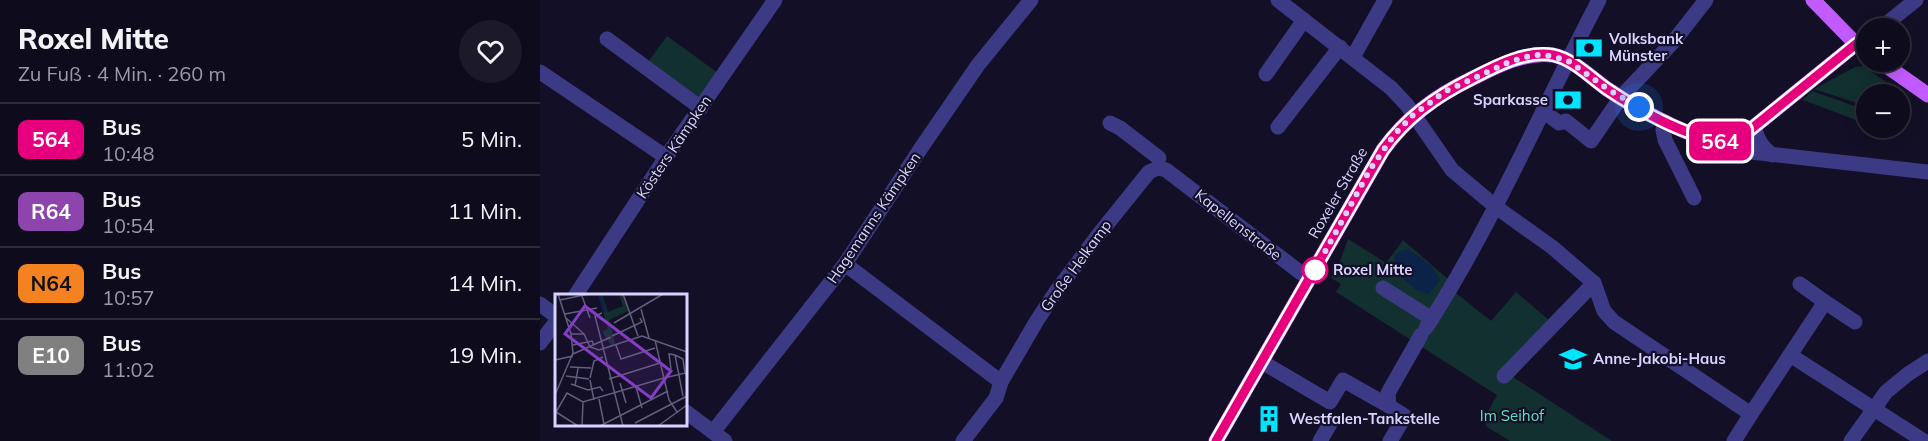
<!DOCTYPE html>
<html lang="de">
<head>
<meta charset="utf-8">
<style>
	:root { --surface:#0e0b1c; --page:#1c1929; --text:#f1f3f6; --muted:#9b9ba3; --line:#2e2b3b }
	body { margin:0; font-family:Mulish,sans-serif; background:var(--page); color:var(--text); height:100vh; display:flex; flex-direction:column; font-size:22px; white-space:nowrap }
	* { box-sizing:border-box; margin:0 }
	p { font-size:20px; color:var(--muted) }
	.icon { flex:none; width:33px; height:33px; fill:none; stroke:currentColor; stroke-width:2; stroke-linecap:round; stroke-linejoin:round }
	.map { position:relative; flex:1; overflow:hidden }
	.sheet { display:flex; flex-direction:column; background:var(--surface); width:540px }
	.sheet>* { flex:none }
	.badge { padding:0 12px; border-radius:9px; font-size:21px; line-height:39px }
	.buttons { position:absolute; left:1316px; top:18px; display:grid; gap:12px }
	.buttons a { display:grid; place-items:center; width:54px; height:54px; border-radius:50%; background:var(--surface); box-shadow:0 3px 15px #0003,0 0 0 2px var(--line); font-size:30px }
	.you { position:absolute; width:30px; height:30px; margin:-15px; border:4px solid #fff; border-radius:50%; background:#1a73e8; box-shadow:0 0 0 9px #1a73e833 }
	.map>.badge { position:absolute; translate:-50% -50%; box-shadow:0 0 0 3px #fff }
	.round { display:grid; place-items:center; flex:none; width:63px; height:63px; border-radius:32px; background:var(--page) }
	.overview { display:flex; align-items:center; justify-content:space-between; height:102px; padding:0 18px }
	h1 { font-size:28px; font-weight:800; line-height:45px }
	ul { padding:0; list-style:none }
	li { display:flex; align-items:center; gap:18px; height:72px; padding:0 18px; border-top:2px solid var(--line) }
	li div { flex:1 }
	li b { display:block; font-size:22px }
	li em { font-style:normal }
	li .badge { min-width:66px; font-weight:700; text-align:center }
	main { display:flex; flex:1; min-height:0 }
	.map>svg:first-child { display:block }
	.green { fill:#12302f }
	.water { fill:#0c2248 }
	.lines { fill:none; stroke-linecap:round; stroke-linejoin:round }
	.minor { stroke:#3d3a85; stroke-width:15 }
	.major { stroke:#c25bff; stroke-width:15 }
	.line-casing { stroke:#fff; stroke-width:14 }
	.line { stroke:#e6007e; stroke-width:9 }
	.walk { stroke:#d9d4ff; stroke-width:6; stroke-dasharray:0 10.8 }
	.stop-dot { fill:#fff; stroke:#e6007e; stroke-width:3 }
	.labels { text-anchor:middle; stroke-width:4.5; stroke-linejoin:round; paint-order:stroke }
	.poi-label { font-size:15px; font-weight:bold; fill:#d9d4ff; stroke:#130f26; text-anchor:start }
	.street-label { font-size:15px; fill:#d9d4ff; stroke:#130f26 }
	.stop-label { font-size:15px; font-weight:bold; fill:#d9d4ff; stroke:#130f26; text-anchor:start }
	.park-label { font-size:15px; fill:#5fe0c0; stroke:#130f26 }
	.inset-river { fill:none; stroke:#0c2248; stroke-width:3 }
	.inset-road { fill:none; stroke:#625e7d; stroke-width:1.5 }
	.view { fill:#843dc5; fill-opacity:0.15; stroke:#843dc5; stroke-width:3 }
	.inset-edge { fill:none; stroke:#d9d4ff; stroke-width:3 }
</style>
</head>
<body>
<main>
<section class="sheet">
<div class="overview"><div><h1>Roxel Mitte</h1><p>Zu Fuß · 4 Min. · 260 m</p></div><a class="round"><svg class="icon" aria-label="heart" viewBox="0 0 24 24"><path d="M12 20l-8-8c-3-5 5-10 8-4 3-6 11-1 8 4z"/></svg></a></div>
<ul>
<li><span class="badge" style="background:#e6007e;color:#fff">564</span><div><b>Bus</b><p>10:48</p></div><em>5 Min.</em></li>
<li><span class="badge" style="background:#8e44ad;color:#fff">R64</span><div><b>Bus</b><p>10:54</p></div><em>11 Min.</em></li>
<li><span class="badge" style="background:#f58220;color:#111">N64</span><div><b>Bus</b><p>10:57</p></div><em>14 Min.</em></li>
<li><span class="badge" style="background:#808080;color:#fff">E10</span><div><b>Bus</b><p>11:02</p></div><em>19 Min.</em></li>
</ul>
</section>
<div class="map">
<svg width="1388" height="441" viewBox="0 0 1388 441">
	<rect width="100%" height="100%" fill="#130f26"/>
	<g class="green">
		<path d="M127,36L178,73L159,103L106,65Z"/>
		<path d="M1323,66L1352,86L1339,94H1326V103L1323,105L1274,89L1315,67Z"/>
		<path d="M1272,91L1323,109L1326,107V119L1324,123L1263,100Z"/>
		<path d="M808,239L846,263L863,240L909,280L906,285L951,321L976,292L1017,327L970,375L1072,441H970L947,427L944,419L957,395L796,292L801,284L791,278L799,264Z"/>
	</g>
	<path class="water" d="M868,249C879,257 895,266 900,280L889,294C872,293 833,255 868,249Z"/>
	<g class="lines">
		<g class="minor">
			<path d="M738,0L851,88L867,105L912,170L956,207L1012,247L1054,283L1064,311L1074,322L1211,414L1194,441"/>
			<path d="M1341,28L1376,0"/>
			<path d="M67,39L161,108"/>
			<path d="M813,57L845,0"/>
			<path d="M0,72L126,157"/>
			<path d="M726,74L764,20"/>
			<path d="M1003,111L1019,123L1026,121L1051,141L1081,97L1133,42L1166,0"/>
			<path d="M1126,122L1123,130L1125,140L1154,198"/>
			<path d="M570,123L580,128L619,158"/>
			<path d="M1214,126C1217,139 1221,146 1232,155"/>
			<path d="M738,127L800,47"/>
			<path d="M1181,141L1202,151L1388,172"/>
			<path d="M305,264L461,382"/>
			<path d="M843,288L892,319"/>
			<path d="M35,296L126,157L235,0"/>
			<path d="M1285,302L1315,322"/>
			<path d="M0,304L16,316"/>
			<path d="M886,328C953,224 1001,110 1059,0"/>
			<path d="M0,343L16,322"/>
			<path d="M1250,355L1384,441"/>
			<path d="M722,362L790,402L803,380L849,406"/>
			<path d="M964,376L1054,283"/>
			<path d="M146,412L185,441"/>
			<path d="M1211,414L1285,302L1260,284"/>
			<path d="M173,432L305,264L381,148L438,65L491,0"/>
			<path d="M423,441L456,398L461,382L496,322L515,293L559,234L609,172L618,168L626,170L761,273L770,278"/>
			<path d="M780,441L790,424"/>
			<path d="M850,441L865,416L849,406L848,393L881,335"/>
			<path d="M1311,441L1346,392L1368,374L1388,361"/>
		</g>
		<g class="major">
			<path d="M1273,0L1316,44L1326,51"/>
			<path d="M1341,62L1388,95"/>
			<path d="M676,441L843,150C866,118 895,96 931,79C955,67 985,51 1013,55C1033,59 1050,77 1067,89C1089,104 1157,143 1183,141C1191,140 1198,137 1205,134L1316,44"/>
		</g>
	</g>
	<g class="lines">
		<defs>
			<path id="line" d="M676,441L843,150C866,118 895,97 931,79C954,67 985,50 1013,55C1033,59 1050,77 1067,89C1095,108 1144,136 1178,140C1187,142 1197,137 1205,134L1316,44L1326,51"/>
		</defs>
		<use href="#line" class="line-casing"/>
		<use href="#line" class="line"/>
		<path class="walk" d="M775,270L831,168L854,135L873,115L906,91L969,62L993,55H1005L1027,60L1069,90L1099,107"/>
	</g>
	<defs>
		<symbol id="bank-bare" viewBox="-9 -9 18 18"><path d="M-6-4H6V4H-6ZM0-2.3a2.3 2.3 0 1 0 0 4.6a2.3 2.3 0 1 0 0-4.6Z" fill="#00e5ff" stroke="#130f26" stroke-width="2.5" paint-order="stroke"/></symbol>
		<symbol id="school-bare" viewBox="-9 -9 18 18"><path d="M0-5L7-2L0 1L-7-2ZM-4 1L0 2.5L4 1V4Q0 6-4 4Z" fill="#00e5ff" stroke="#130f26" stroke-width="2.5" paint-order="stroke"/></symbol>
		<symbol id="building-bare" viewBox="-9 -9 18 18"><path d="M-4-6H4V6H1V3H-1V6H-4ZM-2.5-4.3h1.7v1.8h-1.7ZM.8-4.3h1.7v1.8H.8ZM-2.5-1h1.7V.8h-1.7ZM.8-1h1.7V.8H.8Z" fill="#00e5ff" stroke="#130f26" stroke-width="2.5" paint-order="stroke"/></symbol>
	</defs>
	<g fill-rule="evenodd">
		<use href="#bank-bare" x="1030" y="29" width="38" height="38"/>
		<use href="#bank-bare" x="1009" y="81" width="38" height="38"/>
		<use href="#school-bare" x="1014" y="340" width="38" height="38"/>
		<use href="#building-bare" x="710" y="400" width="38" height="38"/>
	</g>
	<circle class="stop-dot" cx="775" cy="270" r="12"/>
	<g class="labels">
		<g class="poi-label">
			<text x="1069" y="44">Volksbank<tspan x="1069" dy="17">Münster</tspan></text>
			<text x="1008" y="105" text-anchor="end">Sparkasse</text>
			<text x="1053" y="364">Anne-Jakobi-Haus</text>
			<text x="749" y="424">Westfalen-Tankstelle</text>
		</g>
		<g class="street-label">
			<text transform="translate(134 147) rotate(-56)" y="5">Kösters Kämpken</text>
			<text transform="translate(798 193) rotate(-60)" y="5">Roxeler Straße</text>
			<text transform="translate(334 218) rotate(-56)" y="5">Hagemanns Kämpken</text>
			<text transform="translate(698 225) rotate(38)" y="5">Kapellenstraße</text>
			<text transform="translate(536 266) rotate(-54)" y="5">Große Helkamp</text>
		</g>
		<g class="stop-label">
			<text x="793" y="275">Roxel Mitte</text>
		</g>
		<g class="park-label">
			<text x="972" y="421">Im Seihof</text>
		</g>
	</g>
	<g transform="translate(15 294)">
		<rect width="132" height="132" fill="#130f26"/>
		<path d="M43,0H47L53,18L68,12L64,0H67L73,17L54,26L60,49L57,52L49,41L48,37L53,35Z" fill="#12302f"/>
		<path class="inset-river" d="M45,0L50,18"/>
		<path class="inset-road" d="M68,0L83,42M27,2L35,24M5,6L34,0M86,15L94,44M47,19L40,22L68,132M10,20L42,14M11,24L29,40M59,29L108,0M16,40H29L35,53L44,56L87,42L132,58M57,42L87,28L85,24M100,46L114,106L122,118M18,51L37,47L39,51M61,51L66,65L100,54M18,60L56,43M120,61L128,102M120,61L128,65L130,79M0,66L18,62M15,73L36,74M116,75L114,60L120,61M11,82L34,85M35,84L39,67L48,63M54,85L105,69M35,86L39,106M65,89L71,109M16,90L33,96L45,93L48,97M20,92L23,74M81,93L87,114M0,101L18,59L16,40L3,0M44,105L49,130M1,118L12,99L28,108L109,84L130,79L132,82M1,118L23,132M80,129L132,102M27,132L28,108M45,132L113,97M103,132L132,111"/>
		<path class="view" d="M30,12L116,77L96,104L10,40Z"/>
		<rect width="132" height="132" class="inset-edge"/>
	</g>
</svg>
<div class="buttons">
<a>+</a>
<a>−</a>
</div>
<div class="you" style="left:1099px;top:107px"></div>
<b class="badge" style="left:1180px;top:141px;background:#e6007e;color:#fff">564</b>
</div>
</main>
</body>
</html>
